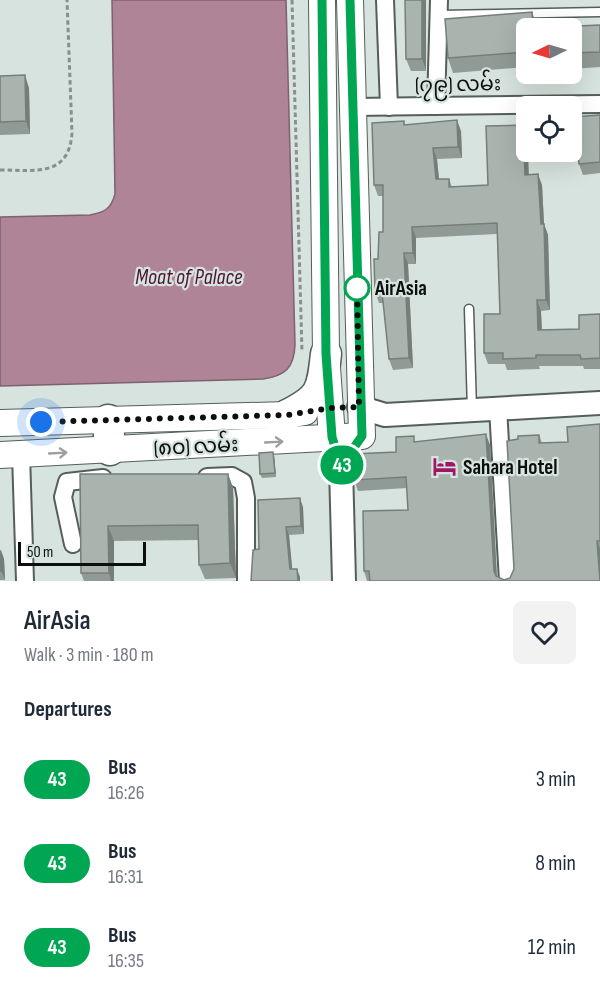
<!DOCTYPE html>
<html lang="en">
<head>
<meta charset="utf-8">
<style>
	:root { --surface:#fff; --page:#f2f2f3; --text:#1f2937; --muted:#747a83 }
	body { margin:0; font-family:"Sofia Sans Condensed","Noto Sans Myanmar",sans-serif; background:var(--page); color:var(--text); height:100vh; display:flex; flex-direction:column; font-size:22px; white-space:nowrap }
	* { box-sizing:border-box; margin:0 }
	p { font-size:20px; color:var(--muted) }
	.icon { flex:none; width:33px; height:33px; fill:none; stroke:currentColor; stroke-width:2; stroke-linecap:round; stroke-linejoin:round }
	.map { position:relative; height:581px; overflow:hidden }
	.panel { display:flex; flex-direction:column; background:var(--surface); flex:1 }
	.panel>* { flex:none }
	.badge { padding:0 12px; border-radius:20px; font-size:21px; line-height:39px }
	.needle { width:39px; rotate:265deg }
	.controls { position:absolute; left:516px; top:18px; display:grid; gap:12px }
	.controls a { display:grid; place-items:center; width:66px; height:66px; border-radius:9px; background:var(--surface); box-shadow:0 6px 24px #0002; font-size:30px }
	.scale { position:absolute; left:18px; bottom:15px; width:128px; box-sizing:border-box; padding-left:6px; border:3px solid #0b0f0d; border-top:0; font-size:16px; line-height:21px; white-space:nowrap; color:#0b0f0d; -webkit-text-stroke:4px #d7e3de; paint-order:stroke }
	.you { position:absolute; width:30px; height:30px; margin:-15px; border:4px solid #fff; border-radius:50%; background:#1a73e8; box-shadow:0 0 0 9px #1a73e833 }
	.map>.badge { position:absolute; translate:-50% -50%; box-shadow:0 0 0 3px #fff }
	h2 { padding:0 24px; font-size:22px; line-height:54px }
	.round { display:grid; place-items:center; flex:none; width:63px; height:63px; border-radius:9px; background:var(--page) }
	.head { display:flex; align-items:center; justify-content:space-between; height:102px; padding:0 24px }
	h1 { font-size:28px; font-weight:600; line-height:45px }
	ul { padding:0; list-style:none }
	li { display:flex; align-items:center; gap:18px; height:84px; padding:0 24px }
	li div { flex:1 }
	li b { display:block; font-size:22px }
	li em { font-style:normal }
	li .badge { min-width:66px; font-weight:700; text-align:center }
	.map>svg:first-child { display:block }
	.water { fill:#b08497; stroke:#7e616e; stroke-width:1.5 }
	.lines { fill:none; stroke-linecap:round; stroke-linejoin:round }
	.lane-casing { stroke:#555e5a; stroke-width:11 }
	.street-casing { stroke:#555e5a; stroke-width:20 }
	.secondary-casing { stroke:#555e5a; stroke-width:26 }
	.primary-casing { stroke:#555e5a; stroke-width:28 }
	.highway-casing { stroke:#555e5a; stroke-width:33 }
	.path { stroke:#87908c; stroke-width:3; stroke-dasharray:4.5 3; stroke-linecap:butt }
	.lane { stroke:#fff; stroke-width:8 }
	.street { stroke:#fff; stroke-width:16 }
	.secondary { stroke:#fff; stroke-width:22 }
	.primary { stroke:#fff; stroke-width:26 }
	.highway { stroke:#fff; stroke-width:30 }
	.wall { fill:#919b96 }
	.shaded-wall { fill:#767e7a }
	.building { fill:#a9b4af; stroke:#767e7a; stroke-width:1.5 }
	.oneway { stroke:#9d9f9e }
	.line-casing { stroke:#fff; stroke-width:14 }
	.line { stroke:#00a651; stroke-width:9 }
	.walk { stroke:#0b0f0d; stroke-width:6; stroke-dasharray:0 10.8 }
	.stop-dot { fill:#fff; stroke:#00a651; stroke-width:3 }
	.labels { text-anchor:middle; stroke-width:4.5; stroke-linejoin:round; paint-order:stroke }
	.street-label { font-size:21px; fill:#0b0f0d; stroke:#d7e3de }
	.stop-label { font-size:21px; font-weight:bold; fill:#0b0f0d; stroke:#d7e3de; text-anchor:start }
	.poi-label { font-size:21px; font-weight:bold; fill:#0b0f0d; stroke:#d7e3de; text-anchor:start }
	.water-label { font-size:22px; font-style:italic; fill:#4d1633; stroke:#d7e3de }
</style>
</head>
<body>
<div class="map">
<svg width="600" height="581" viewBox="0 0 600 581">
	<rect width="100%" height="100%" fill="#d7e3de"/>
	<path class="water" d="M112,0H286L295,345C294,368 285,376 263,379L0,386V217L90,215C105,212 111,209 115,194Z"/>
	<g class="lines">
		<defs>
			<g id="lane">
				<path d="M439,15L600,12"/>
				<path d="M469,309L472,410"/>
			</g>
			<g id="street">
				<path d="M385,0L389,107"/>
				<path d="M436,106L439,0"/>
				<path d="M353,107L600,104"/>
				<path d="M498,408L508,581"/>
				<path d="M21,454L25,581"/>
				<path d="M207,477L232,476L243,482L246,498V581"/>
				<path d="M73,544L63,497L67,482L103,478"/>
			</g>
			<g id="secondary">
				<path d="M359,407L385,415L600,403"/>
				<path d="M332,437L341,467L344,581"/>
			</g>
			<g id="primary">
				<path d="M322,0L326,354L332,437"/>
				<path d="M0,423L287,415L305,412"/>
				<path d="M0,455L362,436L350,0"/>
			</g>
			<g id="highway">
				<path d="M287,415C321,398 322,391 326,354"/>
				<path d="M108,420L110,450"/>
			</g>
		</defs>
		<use href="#lane" class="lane-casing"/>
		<use href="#street" class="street-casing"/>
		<use href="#secondary" class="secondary-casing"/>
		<use href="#primary" class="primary-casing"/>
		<use href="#highway" class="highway-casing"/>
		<g class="path">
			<path d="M292,0L302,352"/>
			<path d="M0,170C34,170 69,178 72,133L67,0"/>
		</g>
		<use href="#lane" class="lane"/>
		<use href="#street" class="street"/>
		<use href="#secondary" class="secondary"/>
		<use href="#primary" class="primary"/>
		<use href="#highway" class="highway"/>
	</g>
	<g class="wall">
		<path d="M405,0L426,71H411L406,59Z"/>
		<path d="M532,12L537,28L600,25V67L572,69V28H526V67L453,73L448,58L445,19Z"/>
		<path d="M0,76L29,88L30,134L0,135Z"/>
		<path d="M600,115V173L583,175L579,164L577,143H572V117Z"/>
		<path d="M526,120V152H548L549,155L528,157L529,175L542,185L544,224L548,235L550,310L541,311L542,330L579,329L600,314V369H584L583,366H539L540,369L507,370L505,364H488L484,353L500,314L497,234L416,238V264H408L413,368L393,370L389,359L383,303H379L375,292L378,259L383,232V196H378L374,185L404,121L405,125L461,131L462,158L437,159L439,179H449L452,187L488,185L526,125Z"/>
		<path d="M600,424V581H367L364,571L408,510L407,488L358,491L354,480L396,452L416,442L490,445L497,577L504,580L510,578L514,569L539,435L542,443L568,442Z"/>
		<path d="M274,456L276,477L262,478L260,474Z"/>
		<path d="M80,474H228L233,488L236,578L205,579L199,565L198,540L114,541V581H84L81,573Z"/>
		<path d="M303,507L304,534L289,535L292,569L300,577V581H251L259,549Z"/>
		<path d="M0,550L4,559L5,580H0Z"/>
	</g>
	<g class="shaded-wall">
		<path d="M422,0H426V71L422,59Z"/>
		<path d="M532,12L537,27V28H533Z"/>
		<path d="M25,75L29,88L30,134L26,121Z"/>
		<path d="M457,120L461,131L462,158L458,147Z"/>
		<path d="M524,146L528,157L529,186L525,175Z"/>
		<path d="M433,148L437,159L440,190L436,179Z"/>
		<path d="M538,174L542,185L544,224L548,235L550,310L546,300L541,224Z"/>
		<path d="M412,227L416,238V264L413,253Z"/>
		<path d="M404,253L408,264L413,368L409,358Z"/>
		<path d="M537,300L541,311L542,340L538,330Z"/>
		<path d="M486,434L490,445L497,581L494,571Z"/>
		<path d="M273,452L274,456L276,477L275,473Z"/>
		<path d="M228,474L233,488L236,578L230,563Z"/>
		<path d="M300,498L303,507L304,534L301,526Z"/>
		<path d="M108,526L114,541V581H111L109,573Z"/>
		<path d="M286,527L289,535L293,577L290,569Z"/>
		<path d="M597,541L600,549V581Z"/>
		<path d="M1,550L4,559L5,580L1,571Z"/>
		<path d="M297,569L300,577V581H298Z"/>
	</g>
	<g class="building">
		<path d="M405,0H422V59H406Z"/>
		<path d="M532,12L533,28L600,25V52L572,53V28H526V52L448,58L445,19Z"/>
		<path d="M25,75L26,121L0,122V76Z"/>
		<path d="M600,115V162L579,164L576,132H572V117Z"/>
		<path d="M457,120L458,147L433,148L436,179H449V187L488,185L486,126L526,125L525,120H526V146H524L525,175L538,174L541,224H544L546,300H537L538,330L579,329V315L600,314V358L581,359L580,355H536V358L503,359V353H484V314H500L497,223L412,227L413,253H404L409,358L389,359L382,292H375L374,259H378L379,232H383V185H374L372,123L404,121V125Z"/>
		<path d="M600,424V541H597L600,581H370L369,571H364L363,511L408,510L406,477L354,480L353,454L396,452V437L414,436V442L486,434L494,571L496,576L504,580L510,578L514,569L507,441L518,439V436L539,435V443L568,442L567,427Z"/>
		<path d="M273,452L275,473L260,474L259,453Z"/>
		<path d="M80,474H228L230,563L199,565L198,525L108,526L109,573H81Z"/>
		<path d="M300,498L301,526L286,527L290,569H297L298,581H251L253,550L259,549L258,500Z"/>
		<path d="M0,550L1,571H0Z"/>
	</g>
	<defs><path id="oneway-shaft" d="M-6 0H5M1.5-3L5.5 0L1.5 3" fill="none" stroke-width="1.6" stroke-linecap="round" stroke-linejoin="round" transform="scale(1.5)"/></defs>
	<g class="oneway">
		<use href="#oneway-shaft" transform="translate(274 442) rotate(-3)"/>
		<use href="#oneway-shaft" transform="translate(58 453) rotate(-3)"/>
	</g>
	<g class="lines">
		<defs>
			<path id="line" d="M322,0L326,354L332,437L341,466L362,436L350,0"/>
		</defs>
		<use href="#line" class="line-casing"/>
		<use href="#line" class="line"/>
		<path class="walk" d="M41,422L287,415L330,408L359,407L357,283V288"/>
	</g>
	<defs>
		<symbol id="hotel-bare" viewBox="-9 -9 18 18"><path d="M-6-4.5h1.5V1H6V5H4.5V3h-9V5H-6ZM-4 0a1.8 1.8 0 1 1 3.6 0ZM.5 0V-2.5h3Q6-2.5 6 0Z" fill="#9e1766" stroke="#d7e3de" stroke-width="2.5" paint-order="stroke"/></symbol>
	</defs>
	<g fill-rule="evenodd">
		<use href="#hotel-bare" x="428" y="450" width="33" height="33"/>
	</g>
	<circle class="stop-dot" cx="357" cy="288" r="12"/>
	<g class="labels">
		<g class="street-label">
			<text transform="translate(458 84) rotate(-1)" y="7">(၇၉) လမ်း</text>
			<text transform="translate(196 446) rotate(-3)" y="7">(၈၀) လမ်း</text>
		</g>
		<g class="stop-label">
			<text x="375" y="295">AirAsia</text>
		</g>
		<g class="poi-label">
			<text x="463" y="474">Sahara Hotel</text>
		</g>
		<g class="water-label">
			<text x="189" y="284">Moat of Palace</text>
		</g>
	</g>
</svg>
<div class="controls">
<a><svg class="needle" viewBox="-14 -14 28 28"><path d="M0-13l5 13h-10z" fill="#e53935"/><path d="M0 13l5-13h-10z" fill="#747a83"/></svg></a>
<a><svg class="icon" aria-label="locate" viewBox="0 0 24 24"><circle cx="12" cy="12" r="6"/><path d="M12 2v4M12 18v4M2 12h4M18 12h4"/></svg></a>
</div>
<div class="scale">50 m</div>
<div class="you" style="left:41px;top:422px"></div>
<b class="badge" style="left:342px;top:465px;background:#00a651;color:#fff">43</b>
</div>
<section class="panel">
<div class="head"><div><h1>AirAsia</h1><p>Walk · 3 min · 180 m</p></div><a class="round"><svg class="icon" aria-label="heart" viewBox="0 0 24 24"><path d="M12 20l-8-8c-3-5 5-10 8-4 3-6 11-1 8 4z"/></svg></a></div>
<h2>Departures</h2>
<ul>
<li><span class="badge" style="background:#00a651;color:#fff">43</span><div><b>Bus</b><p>16:26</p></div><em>3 min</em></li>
<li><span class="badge" style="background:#00a651;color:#fff">43</span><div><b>Bus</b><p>16:31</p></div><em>8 min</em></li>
<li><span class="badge" style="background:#00a651;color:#fff">43</span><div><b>Bus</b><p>16:35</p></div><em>12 min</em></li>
</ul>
</section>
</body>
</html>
